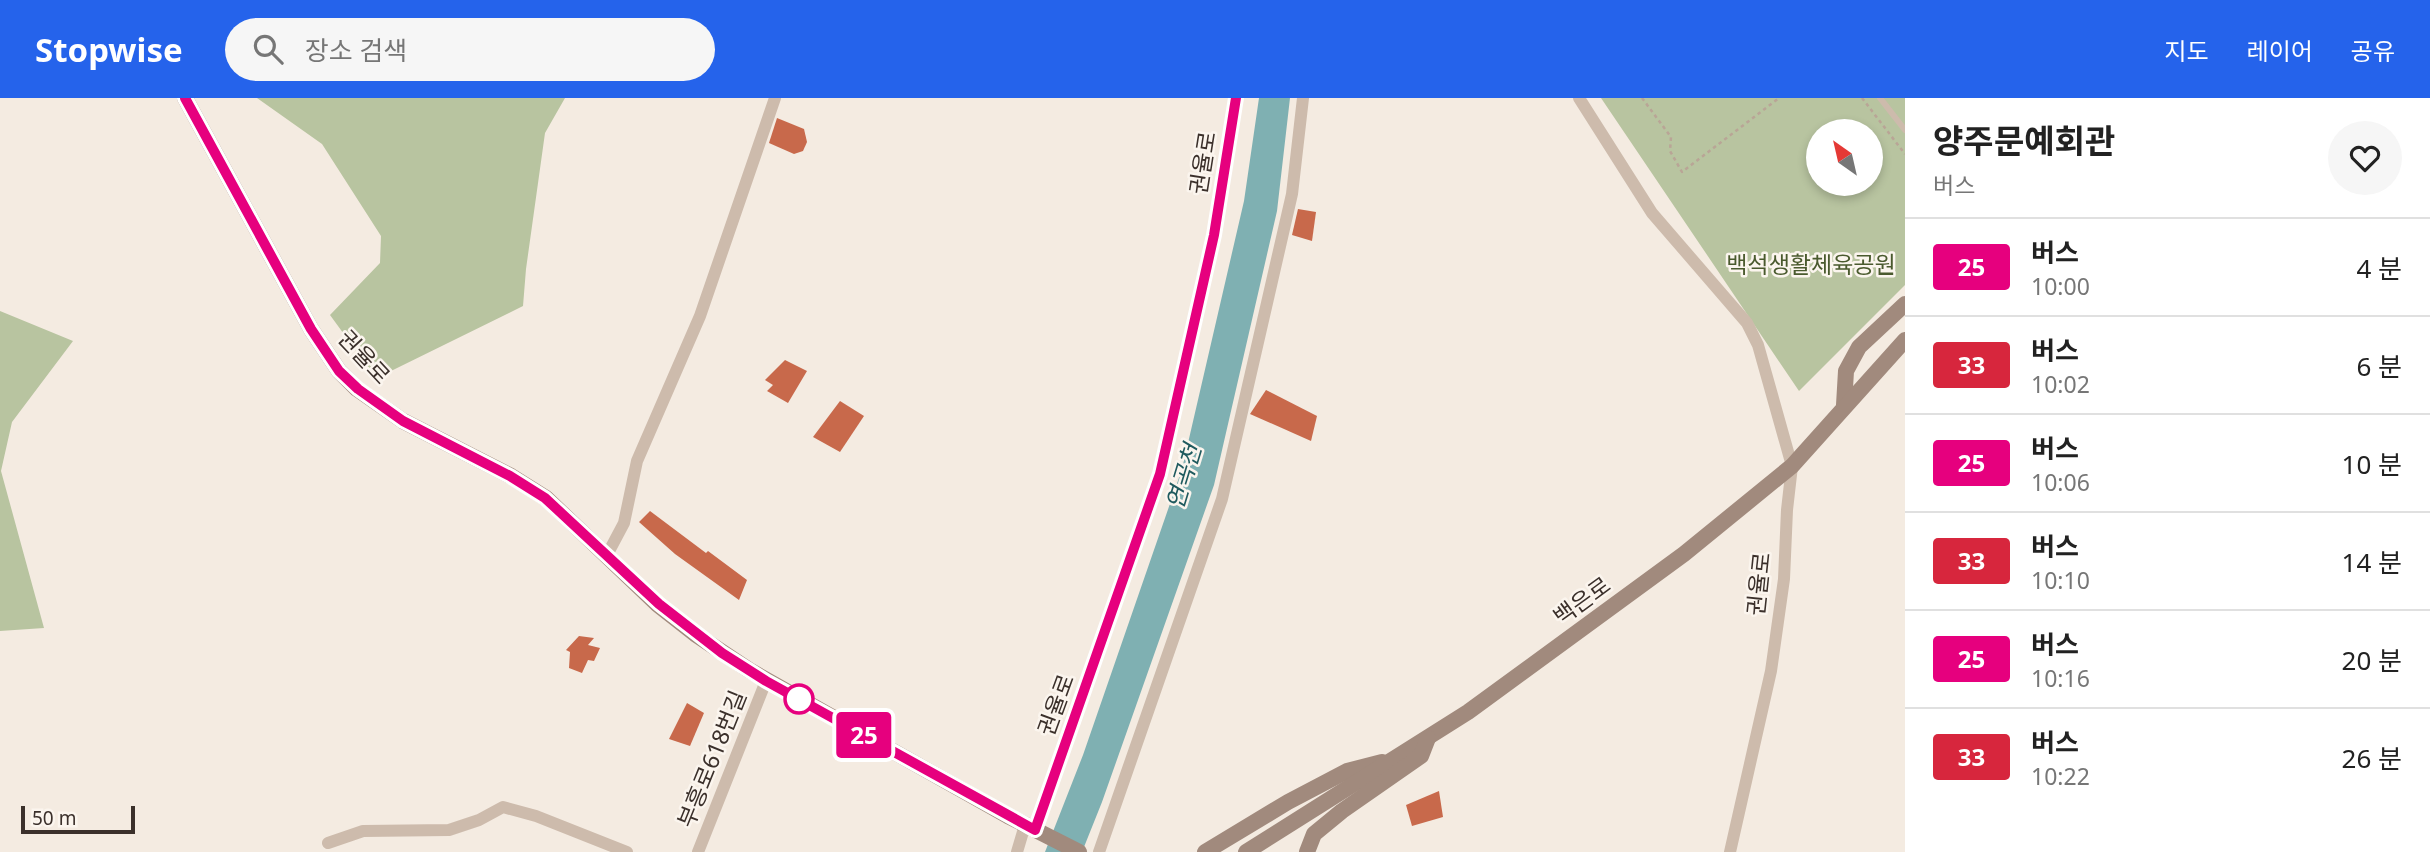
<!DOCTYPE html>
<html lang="ko">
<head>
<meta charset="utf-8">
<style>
	:root { --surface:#fff; --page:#f6f6f6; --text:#222; --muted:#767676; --line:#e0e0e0; --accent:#2563eb }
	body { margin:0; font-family:"Noto Sans","Noto Sans KR",sans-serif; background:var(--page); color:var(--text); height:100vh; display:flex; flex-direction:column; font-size:26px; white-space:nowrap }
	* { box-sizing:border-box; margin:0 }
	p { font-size:23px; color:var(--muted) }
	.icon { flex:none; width:38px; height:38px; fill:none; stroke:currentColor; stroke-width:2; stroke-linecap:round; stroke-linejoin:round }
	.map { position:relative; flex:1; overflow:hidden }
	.drawer { display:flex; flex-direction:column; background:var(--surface); width:525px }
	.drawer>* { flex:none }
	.badge { padding:0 14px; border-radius:5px; font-size:24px; line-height:46px }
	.needle { width:46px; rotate:326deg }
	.fabs { position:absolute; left:1806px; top:21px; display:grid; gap:14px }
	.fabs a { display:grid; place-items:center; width:77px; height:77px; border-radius:50%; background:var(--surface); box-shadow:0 4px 10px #0003; font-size:35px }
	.scale { position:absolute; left:21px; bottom:18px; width:114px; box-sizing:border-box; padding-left:7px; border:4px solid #3b302b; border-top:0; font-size:19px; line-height:24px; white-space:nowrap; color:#3b302b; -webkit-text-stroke:5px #fbf5ee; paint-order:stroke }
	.map>.badge { position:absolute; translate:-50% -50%; box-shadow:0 0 0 4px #fff }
	.round { display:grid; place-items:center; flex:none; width:74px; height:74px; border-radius:37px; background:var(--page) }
	.summary { display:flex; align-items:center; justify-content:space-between; height:119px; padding:0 28px }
	h1 { font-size:33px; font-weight:700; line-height:52px }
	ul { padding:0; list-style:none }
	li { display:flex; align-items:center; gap:21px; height:98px; padding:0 28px; border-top:2px solid var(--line) }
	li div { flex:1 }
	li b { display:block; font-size:26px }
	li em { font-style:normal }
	li .badge { min-width:77px; font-weight:700; text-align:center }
	header { display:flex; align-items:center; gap:42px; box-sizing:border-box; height:98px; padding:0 35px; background:var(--accent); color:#fff }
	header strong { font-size:33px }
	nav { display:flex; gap:38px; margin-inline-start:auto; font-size:24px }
	.search { width:490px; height:63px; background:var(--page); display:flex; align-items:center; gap:18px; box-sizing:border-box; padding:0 24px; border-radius:38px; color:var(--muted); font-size:26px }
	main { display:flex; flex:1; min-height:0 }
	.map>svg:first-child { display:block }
	.green { fill:#b8c4a0; fill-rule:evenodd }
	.water { fill:#7fb0b2 }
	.building { fill:#c8694b }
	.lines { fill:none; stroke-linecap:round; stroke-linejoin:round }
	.path { stroke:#b9a596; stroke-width:2.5; stroke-dasharray:3.5 3.5; stroke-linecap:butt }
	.lane { stroke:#cdbbac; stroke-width:6 }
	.street { stroke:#cdbbac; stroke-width:12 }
	.secondary { stroke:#a18a7d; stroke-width:16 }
	.line-casing { stroke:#fff; stroke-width:16 }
	.line { stroke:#e6007e; stroke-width:10 }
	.stop-dot { fill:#fff; stroke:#e6007e; stroke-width:3.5 }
	.labels { text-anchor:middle; stroke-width:5; stroke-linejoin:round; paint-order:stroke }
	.street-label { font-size:23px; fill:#3b302b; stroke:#fbf5ee }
	.park-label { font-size:23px; fill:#4a5a2e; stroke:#fbf5ee }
	.water-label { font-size:24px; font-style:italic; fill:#1f5a5e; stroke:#fbf5ee }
</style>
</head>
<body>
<header>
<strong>Stopwise</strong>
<div class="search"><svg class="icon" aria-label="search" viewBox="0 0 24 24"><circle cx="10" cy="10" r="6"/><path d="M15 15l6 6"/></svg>장소 검색</div>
<nav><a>지도</a><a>레이어</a><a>공유</a></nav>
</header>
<main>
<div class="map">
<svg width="1905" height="754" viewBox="0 0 1905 754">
	<rect width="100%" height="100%" fill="#f4ebe1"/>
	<g class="green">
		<path d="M257,0H565L545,35L526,171L523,208L391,273L373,276L330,217L380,165L381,138L322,46Z"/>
		<path d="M1601,0H1905V187L1799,293ZM1818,33H1871V86H1818Z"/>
		<path d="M0,213L73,243L12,324L1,373L44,530L0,533Z"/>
	</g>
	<path class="water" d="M1259,0H1290L1277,113L1214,387L1102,704L1082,754H1045L1083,657L1182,371L1244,103Z"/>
	<g class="building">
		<path d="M777,20L804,31L807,44L803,53L794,56L769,45Z"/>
		<path d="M1298,111L1316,114L1312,143L1292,137Z"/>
		<path d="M785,262L807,273L788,305L767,293L773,287L765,282Z"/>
		<path d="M1266,292L1317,318L1311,343L1250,316Z"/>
		<path d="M840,303L864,318L840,354L813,339Z"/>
		<path d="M650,413L706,455L708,453L747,482L739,502L675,456L639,424Z"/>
		<path d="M579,538L594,540L588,547L600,550L594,563L588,562L582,575L569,570L570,554L566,552Z"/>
		<path d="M687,605L704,615L690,648L669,641Z"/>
		<path d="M1439,693L1443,719L1412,728L1406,707Z"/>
	</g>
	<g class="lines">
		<g class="path">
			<path d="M1642,0L1671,39L1670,53L1682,74L1779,0"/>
			<path d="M1862,0L1905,56"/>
		</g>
		<path class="lane" d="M1880,0L1905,32"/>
		<g class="street">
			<path d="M1579,0L1652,115L1747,225L1758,247L1792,368L1787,412L1784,481L1771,573L1730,754"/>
			<path d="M607,457L624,425L637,363L700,218L775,0"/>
			<path d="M1035,732L1160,376L1214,137L1236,0"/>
			<path d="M328,745L363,733L449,732L479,722L503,709L536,718L627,754"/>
			<path d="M698,754L766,583"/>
			<path d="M1017,754L1025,727"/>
			<path d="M1099,754L1222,401L1292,96L1303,0"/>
		</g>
		<g class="secondary">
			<path d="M185,0L311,231L339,273L357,291L403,323L511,378L546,400L658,507L695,536L749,572L1008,718L1079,754"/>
			<path d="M1844,307L1846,273L1859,249L1905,206"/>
			<path d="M1205,754L1288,704L1347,673L1382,664"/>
			<path d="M1246,754L1468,614L1684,456L1792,368L1905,242"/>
			<path d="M1307,754L1314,736L1342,713L1421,658L1428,640"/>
		</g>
	</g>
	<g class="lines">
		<defs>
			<path id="line" d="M185,0L311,231L339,273L358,291L403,323L510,378L545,400L659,506L722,555L766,583L1035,732L1160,376L1214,137L1236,0"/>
		</defs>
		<use href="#line" class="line-casing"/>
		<use href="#line" class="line"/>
	</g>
	<circle class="stop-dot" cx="799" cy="601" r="14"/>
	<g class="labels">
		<g class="street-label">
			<text transform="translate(1203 65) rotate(-81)" y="8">권율로</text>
			<text transform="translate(364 259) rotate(47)" y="8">권율로</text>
			<text transform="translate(1759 486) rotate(-84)" y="8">권율로</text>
			<text transform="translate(1582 503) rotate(-36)" y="8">백은로</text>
			<text transform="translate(1056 607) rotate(-70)" y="8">권율로</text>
			<text transform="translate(712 661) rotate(-68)" y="8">부흥로618번길</text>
		</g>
		<g class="park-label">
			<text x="1811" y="175">백석생활체육공원</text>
		</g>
		<g class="water-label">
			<text transform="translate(1184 379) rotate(-73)" y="8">연곡천</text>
		</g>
	</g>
</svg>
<div class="fabs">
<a><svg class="needle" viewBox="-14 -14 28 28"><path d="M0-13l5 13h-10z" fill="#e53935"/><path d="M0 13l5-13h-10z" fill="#767676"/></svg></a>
</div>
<div class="scale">50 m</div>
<b class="badge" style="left:864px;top:637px;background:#e6007e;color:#fff">25</b>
</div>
<section class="drawer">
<div class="summary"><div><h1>양주문예회관</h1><p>버스</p></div><a class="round"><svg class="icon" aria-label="heart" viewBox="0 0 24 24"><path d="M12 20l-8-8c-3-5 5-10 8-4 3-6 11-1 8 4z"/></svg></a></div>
<ul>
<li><span class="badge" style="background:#e6007e;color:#fff">25</span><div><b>버스</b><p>10:00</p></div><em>4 분</em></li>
<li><span class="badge" style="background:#d7263d;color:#fff">33</span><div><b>버스</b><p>10:02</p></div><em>6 분</em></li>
<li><span class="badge" style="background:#e6007e;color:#fff">25</span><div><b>버스</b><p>10:06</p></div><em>10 분</em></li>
<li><span class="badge" style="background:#d7263d;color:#fff">33</span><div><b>버스</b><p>10:10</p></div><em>14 분</em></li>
<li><span class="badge" style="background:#e6007e;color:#fff">25</span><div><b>버스</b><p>10:16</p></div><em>20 분</em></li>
<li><span class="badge" style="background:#d7263d;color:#fff">33</span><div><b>버스</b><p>10:22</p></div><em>26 분</em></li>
</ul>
</section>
</main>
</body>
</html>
